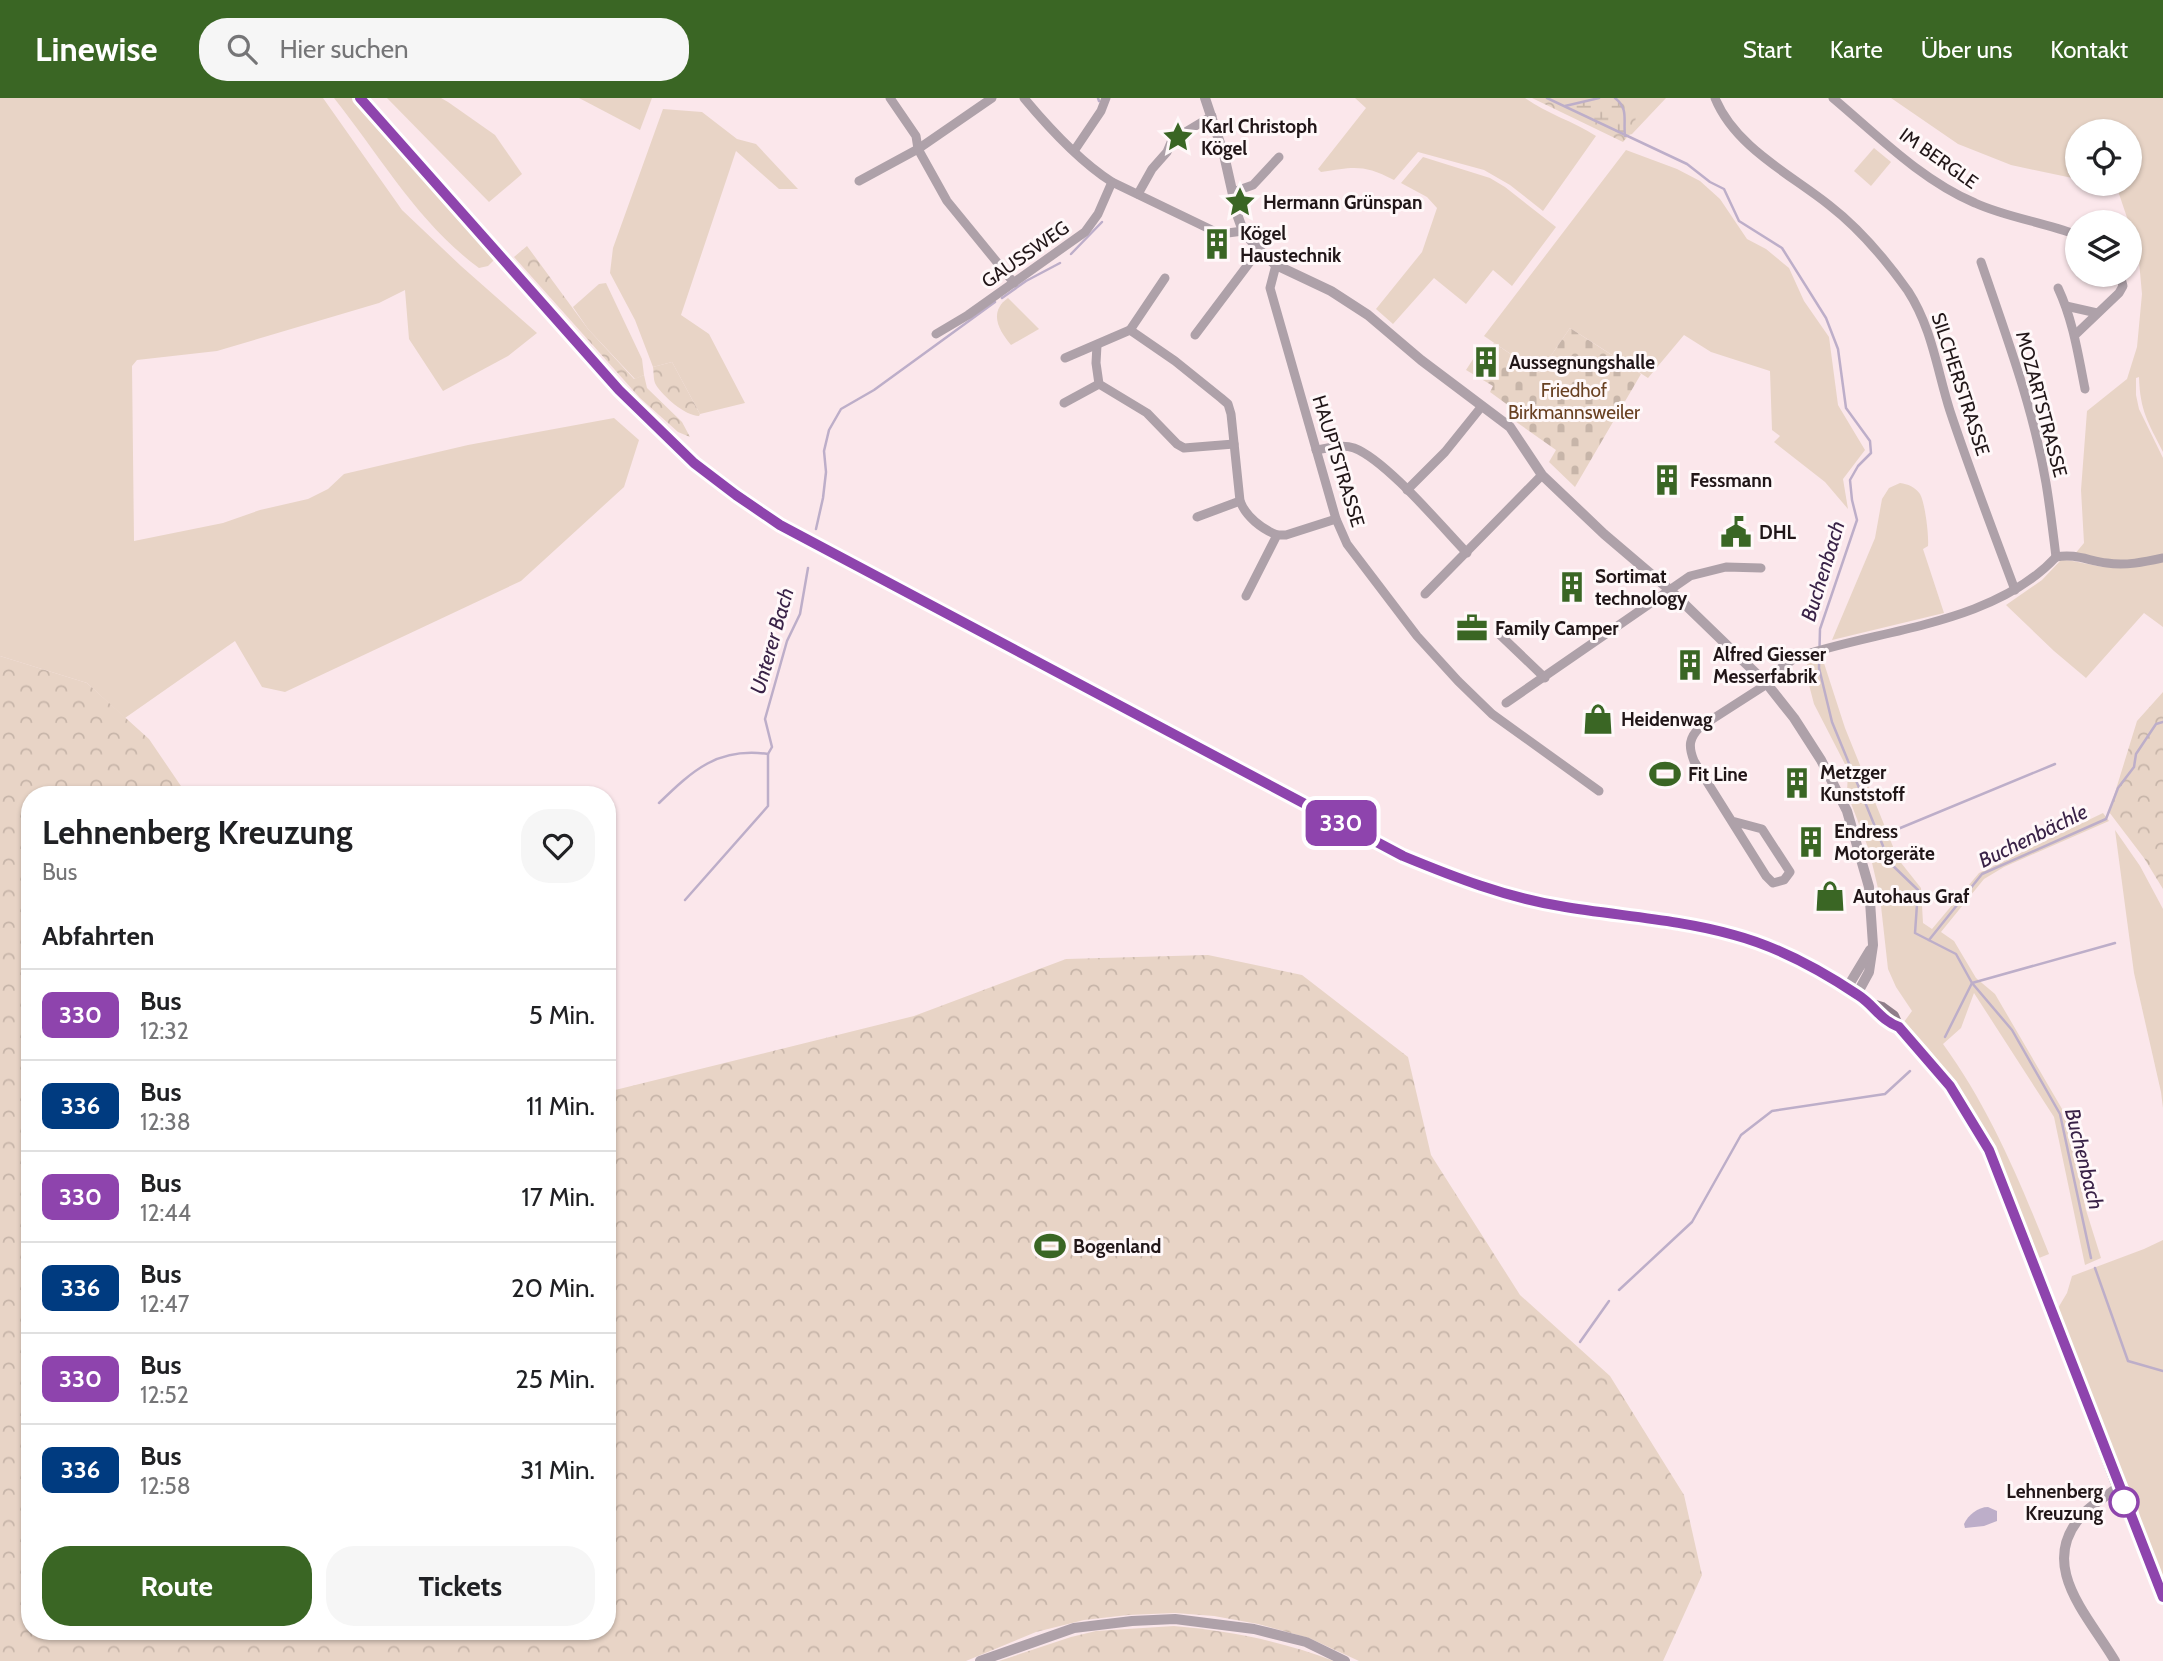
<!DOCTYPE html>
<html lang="de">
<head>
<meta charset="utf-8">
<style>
	:root { --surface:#fff; --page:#f6f6f6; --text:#202124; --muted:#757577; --line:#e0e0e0; --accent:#3a6624 }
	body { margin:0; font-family:Cabin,sans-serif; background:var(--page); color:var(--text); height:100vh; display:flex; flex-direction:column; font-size:26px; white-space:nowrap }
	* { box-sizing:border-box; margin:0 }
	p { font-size:23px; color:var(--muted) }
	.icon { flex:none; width:38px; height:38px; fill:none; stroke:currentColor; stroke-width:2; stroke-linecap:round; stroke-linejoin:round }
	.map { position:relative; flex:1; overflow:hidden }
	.drawer { position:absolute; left:21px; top:688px; width:595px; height:854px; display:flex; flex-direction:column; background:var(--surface); border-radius:28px; box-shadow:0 2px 5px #0004 }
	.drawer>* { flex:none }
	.badge { padding:0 14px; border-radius:10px; font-size:24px; line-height:46px }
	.fabs { position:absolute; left:2065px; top:21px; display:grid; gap:14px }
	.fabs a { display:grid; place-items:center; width:77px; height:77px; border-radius:50%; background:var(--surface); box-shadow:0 2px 5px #0004; font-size:35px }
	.map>.badge { position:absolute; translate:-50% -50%; box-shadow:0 0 0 4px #fff }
	h2 { padding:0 21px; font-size:26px; line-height:63px }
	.round { display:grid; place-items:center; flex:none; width:74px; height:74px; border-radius:28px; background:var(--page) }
	.summary { display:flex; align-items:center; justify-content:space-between; height:119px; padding:0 21px }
	h1 { font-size:33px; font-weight:700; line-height:52px }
	.action { display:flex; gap:14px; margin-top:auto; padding:14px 21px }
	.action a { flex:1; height:80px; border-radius:28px; background:var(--accent); color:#fff; font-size:28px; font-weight:700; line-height:80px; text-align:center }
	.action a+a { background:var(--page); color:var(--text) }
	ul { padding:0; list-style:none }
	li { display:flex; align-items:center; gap:21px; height:91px; padding:0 21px; border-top:2px solid var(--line) }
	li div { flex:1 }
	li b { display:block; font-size:26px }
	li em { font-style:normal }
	li .badge { min-width:77px; font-weight:700; text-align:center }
	header { display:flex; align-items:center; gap:42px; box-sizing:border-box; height:98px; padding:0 35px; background:var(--accent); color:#fff }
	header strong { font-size:33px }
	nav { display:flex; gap:38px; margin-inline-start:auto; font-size:24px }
	.search { width:490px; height:63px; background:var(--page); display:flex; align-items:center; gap:18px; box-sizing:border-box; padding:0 24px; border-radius:28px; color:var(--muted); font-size:26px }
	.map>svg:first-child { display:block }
	.green { fill:#e8d4c6 }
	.forest { fill:url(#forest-crowns) }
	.wetland { fill:url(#wetland-marsh) }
	.cemetery { fill:url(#cemetery-stones) }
	.water { fill:#bdaec9 }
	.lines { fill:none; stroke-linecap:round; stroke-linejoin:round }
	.stream { stroke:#bdaec9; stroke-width:2.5 }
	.minor { stroke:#aea1a9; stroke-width:9 }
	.tertiary { stroke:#aea1a9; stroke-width:10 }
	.secondary { stroke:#8e7d89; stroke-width:12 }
	.line-casing { stroke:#fff; stroke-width:16 }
	.line { stroke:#8e44ad; stroke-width:10 }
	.stop-dot { fill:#fff; stroke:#8e44ad; stroke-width:3.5 }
	.labels { text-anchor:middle; stroke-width:6; stroke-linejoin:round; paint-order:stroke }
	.poi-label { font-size:19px; font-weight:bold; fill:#211618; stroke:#fff8f9; text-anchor:start }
	.street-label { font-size:19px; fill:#211618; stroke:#fff8f9 }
	.park-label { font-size:19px; fill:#694122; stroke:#fff8f9 }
	.stop-label { font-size:19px; font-weight:bold; fill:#211618; stroke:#fff8f9; text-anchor:end }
	.water-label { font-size:21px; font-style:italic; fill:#392247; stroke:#fff8f9 }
</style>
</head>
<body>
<header>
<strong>Linewise</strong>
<div class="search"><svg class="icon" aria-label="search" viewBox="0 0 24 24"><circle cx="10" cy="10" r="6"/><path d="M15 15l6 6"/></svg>Hier suchen</div>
<nav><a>Start</a><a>Karte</a><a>Über uns</a><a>Kontakt</a></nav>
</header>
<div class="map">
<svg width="2163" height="1563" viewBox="0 0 2163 1563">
	<defs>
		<pattern id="forest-crowns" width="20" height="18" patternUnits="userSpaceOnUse" patternTransform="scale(1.75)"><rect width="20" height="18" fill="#e8d4c6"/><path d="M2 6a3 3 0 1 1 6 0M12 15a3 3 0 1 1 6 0" fill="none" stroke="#c7b5a9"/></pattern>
		<pattern id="wetland-marsh" width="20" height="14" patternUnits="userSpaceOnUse" patternTransform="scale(1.75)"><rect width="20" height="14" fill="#e8d4c6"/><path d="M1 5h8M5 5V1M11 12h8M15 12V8" fill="none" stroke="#c7b5a9"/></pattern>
		<pattern id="cemetery-stones" width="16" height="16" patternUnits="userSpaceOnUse" patternTransform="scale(1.75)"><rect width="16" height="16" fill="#e8d4c6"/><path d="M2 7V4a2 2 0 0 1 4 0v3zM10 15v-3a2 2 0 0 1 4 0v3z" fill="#c7b5a9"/></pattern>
	</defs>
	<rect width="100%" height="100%" fill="#fbe7eb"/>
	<g class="green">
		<path d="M0,0H323L402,112L461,168L537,235L508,258L443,293L409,241L405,192L379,205L217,253L137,262L132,268L134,443L223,425L260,412L308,401L328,391L344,376L468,347L614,320L639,342L624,389L521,483L285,594L262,589L235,543L125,620L87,585L0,558Z"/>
		<path d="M334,0H355L496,160L488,168L479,170C419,126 380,58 334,0Z"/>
		<path d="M387,0H441L448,4L495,37L522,76L489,104Z"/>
		<path d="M579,0H652L640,32Z"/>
		<path d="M1355,0H1525C1547,16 1573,23 1596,38L1543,113L1510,87L1484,72L1418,54L1394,82C1363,66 1354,69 1321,74L1318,71L1366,10Z"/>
		<path d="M1615,0H1666L1632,36L1625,38Z"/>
		<path d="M1891,0H2163V354C2148,324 2140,313 2139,279L2136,280V297L2139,311L2163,360V460L2130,466L2074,457L2084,445L2081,392L2087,313L2127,281L2137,249L2142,196L2138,152L2117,90L2098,86H2130V33H2077V81L2011,67L1958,46Z"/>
		<path d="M663,11L702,14L737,41L756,46L798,91H779L736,53L681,217L709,236L745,305L700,316L672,264L653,269L635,222L610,175L613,150Z"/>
		<path d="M1874,50L1891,64L1871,88L1854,73Z"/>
		<path d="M1626,52L1677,71L1700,83L1720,101L1747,141L1766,151L1789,170L1804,203L1829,239L1838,307L1865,352L1843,381L1848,411L1825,384L1774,344L1780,338L1772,332L1770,273L1711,254L1684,237L1648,280L1570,230L1539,275L1484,238Z"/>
		<path d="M1423,59L1490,80L1505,89L1556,129L1512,188L1493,172L1466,206L1434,180L1393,226L1376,211L1422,154L1437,110L1427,99L1401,85Z"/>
		<path d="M606,185L642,261L644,277L635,281L588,231L573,209L599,186Z"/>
		<path d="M1008,200L1039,231L1011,247C999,233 988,214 1008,200Z"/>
		<path d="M1900,385C1908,386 1915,389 1920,396C1925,405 1929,437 1928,448L1923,451L1944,515L1832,542L1875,440L1882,401L1889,390Z"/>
		<path d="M2061,462C2076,462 2091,468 2106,469C2125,470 2144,468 2163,464V529L2144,515L2086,580L2054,553L2006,507L2042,482Z"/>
		<path d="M1822,559L1845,630L1898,761L1921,790L1923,825L1932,831L1979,775L2103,715L2109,723L2004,769L1984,781L1941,834L1954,843L1976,880L1995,896L2065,1016L2086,1112L2101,1160L2085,1167L2054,1019L1974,895L1961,930L1943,946C1989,1009 2020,1083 2049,1156L2039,1160C2003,1069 1975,995 1904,924L1912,913L1896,889L1888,871L1880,799L1869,752L1847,695L1848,672L1814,606L1808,583L1807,564Z"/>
		<path d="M2115,732L2140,768L2163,811V1010L2161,994L2134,875Z"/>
		<path d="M2163,1142V1489L2143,1437L2137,1403L2116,1367L2058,1210L2067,1195L2072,1178L2144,1151Z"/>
	</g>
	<g class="forest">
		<path d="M1532,0H1629C1640,17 1637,29 1623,44Z"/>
		<path d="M527,148L588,231L634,281L644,277L647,290L682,324L690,339L678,334L640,300L514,159Z"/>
		<path d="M672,264L700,316L699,318C685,318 663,298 656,287C653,282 654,275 653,269Z"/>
		<path d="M0,558L87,585L149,641L183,691L194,696H30V1533H607V994L914,918L1066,861L1208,857L1302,877L1408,959L1431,1057L1520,1197L1610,1278L1684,1397L1702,1477L1663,1563H1359L1309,1540L1258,1526L1214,1518L1175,1515L1128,1517L1084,1522L1036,1534L966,1563H0Z"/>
		<path d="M2163,594V791L2144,760L2109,714L2137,623Z"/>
		<path d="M1174,1528C1230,1533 1282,1543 1334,1563H999L1071,1539L1096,1533Z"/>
	</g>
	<path class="wetland" d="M1599,0H1616C1628,12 1623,22 1625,38L1565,8Z"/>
	<path class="cemetery" d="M1570,230L1641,276L1575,389L1549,364L1556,352L1512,321L1516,313L1490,294L1493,288L1466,272L1477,255L1484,259L1494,245L1539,275Z"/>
	<path class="water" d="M1988,1409L1997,1413V1423L1984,1428L1965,1430L1964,1426C1968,1417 1978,1409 1988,1409Z"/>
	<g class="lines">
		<g class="stream">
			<path d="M1098,0L1099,3"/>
			<path d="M1547,0L1687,66L1710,84L1724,91L1739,123L1782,150L1826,220L1838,251L1846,310L1870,343L1871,355L1858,368L1850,382L1852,402L1857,422L1820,531L1819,570L1832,624L1890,765L1918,792L1915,835L1956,856L1972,885L2012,932L2060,1016L2091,1160"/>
			<path d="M1615,0C1629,11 1623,22 1625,38"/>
			<path d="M1565,8L1599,0"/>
			<path d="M1071,156L1102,124"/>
			<path d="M1002,200L1026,183L1060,165"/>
			<path d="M816,431L823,400L826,374L824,353L829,332L841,311L874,292L995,204"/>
			<path d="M659,705C693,672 718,649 768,656"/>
			<path d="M1881,738L2055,666"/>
			<path d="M685,802L768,708V656L772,649L765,621L787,543L800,516L808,470"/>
			<path d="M1929,842L1982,776L2106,721L2118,690L2134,669L2136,656L2156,626L2163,624"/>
			<path d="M1945,939L1972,885L2115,845"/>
			<path d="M2095,1170L2128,1263L2163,1273"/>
			<path d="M1619,1192L1692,1124L1741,1037L1772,1013L1885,996L1910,973"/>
			<path d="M1580,1244L1609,1203"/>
		</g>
		<g class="minor">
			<path d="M890,0L916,38L918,51L947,103L1014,185"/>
			<path d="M1024,0C1049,30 1079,63 1112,84L1220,136L1243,133"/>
			<path d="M1715,0C1735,49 1790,76 1829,107C1860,131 1886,162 1908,193C1932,230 1937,272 1950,313C1970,373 1993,433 2015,492"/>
			<path d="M1833,0C1877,37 1921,82 1975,105C2008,120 2044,124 2077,137"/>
			<path d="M1074,53L1101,13L1106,0"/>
			<path d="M859,83L918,51L992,0"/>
			<path d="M1233,94L1253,87L1279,59"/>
			<path d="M1138,96L1152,71L1167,54L1172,42L1212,18"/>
			<path d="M1981,164C2006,237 2033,309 2046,385C2050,409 2053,434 2056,459"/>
			<path d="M1276,167L1270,190L1336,421L1347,446L1417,538L1458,583L1492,616L1599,693"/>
			<path d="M2058,190C2073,222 2078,256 2085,291"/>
			<path d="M2066,208L2097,215"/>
			<path d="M1130,232L1165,180"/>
			<path d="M936,236L968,217L1085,134L1098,116L1112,84"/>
			<path d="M1195,237L1259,152"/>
			<path d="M2075,237L2119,195L2123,188L2120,177"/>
			<path d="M1097,247L1096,265L1099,286L1147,315L1177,346L1184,350L1234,346"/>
			<path d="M1065,260L1130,232L1175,263L1221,300L1228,306L1231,316L1240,403C1246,419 1262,431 1277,437"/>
			<path d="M1064,305L1099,286"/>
			<path d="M1316,352C1328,350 1342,346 1354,350C1386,362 1442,429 1467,455"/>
			<path d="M1407,392L1445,354L1482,308"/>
			<path d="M1197,419L1240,403"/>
			<path d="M2056,459C2075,455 2089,463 2107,465C2125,468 2145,464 2163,460"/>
			<path d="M1425,496L1542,377"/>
			<path d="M1246,498L1277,437H1286L1336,421"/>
			<path d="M1498,535L1545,580"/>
			<path d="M1506,605L1690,478L1726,469L1761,470"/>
			<path d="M1732,723L1762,731L1790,774L1784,782L1773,785L1766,778L1694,663C1688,648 1689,640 1700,629L1767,586L1781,570L1795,560C1879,531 1993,527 2056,459"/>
		</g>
		<g class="tertiary">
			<path d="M1205,0L1224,57L1238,119L1243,133L1259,152L1276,167L1331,193L1368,217L1421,262L1510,329L1542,377L1604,436L1671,493L1767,586L1794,620L1821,662L1847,713L1869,789L1873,847L1869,874L1857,896"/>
			<path d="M1847,890L1870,852"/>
			<path d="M980,1563L1074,1530L1132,1523L1175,1521L1254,1531L1306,1544L1345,1563"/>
			<path d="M2115,1563C2088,1517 2035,1466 2084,1415C2094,1405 2107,1398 2118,1389"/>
		</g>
		<path class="secondary" d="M360,0L619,292L694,365L736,397L780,427L1403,758L1476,786L1517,798L1558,808L1684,827L1733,836L1773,849L1805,864L1872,907L1882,910L1893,918L1898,929L1950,988L1989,1052L2031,1158L2118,1389L2163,1499"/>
	</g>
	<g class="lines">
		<defs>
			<path id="line" d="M360,0L619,292L694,365L736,397L780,427L1403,758C1454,779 1505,799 1560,808C1617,818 1677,821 1734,837C1779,849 1819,871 1858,897C1874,907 1880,922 1899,929L1950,988L1989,1052L2163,1499"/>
		</defs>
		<use href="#line" class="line-casing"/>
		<use href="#line" class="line"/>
	</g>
	<defs>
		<symbol id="sight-bare" viewBox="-9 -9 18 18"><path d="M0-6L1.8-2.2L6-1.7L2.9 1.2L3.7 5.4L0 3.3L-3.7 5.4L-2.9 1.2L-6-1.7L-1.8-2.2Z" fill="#3a6624" stroke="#fff8f9" stroke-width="2.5" paint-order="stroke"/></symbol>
		<symbol id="building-bare" viewBox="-9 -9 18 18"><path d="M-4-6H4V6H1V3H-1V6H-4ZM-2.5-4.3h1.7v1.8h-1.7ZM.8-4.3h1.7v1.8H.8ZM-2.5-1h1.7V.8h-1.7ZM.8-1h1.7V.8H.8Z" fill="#3a6624" stroke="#fff8f9" stroke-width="2.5" paint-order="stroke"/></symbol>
		<symbol id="civic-bare" viewBox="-9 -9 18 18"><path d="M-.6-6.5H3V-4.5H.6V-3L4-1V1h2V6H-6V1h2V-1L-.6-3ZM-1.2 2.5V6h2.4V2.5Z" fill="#3a6624" stroke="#fff8f9" stroke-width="2.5" paint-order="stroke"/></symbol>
		<symbol id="office-bare" viewBox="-9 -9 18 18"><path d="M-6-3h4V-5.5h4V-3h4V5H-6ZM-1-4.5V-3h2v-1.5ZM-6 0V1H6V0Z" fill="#3a6624" stroke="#fff8f9" stroke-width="2.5" paint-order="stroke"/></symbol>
		<symbol id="shop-bare" viewBox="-9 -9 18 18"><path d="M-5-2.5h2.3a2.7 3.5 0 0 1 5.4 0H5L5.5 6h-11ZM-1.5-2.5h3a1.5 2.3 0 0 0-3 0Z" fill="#3a6624" stroke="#fff8f9" stroke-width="2.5" paint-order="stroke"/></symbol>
		<symbol id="stadium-bare" viewBox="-9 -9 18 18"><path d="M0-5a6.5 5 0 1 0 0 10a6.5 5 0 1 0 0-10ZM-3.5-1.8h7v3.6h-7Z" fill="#3a6624" stroke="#fff8f9" stroke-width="2.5" paint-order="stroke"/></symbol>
	</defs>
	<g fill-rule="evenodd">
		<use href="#sight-bare" x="1156" y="17" width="44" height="44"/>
		<use href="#sight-bare" x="1218" y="82" width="44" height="44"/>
		<use href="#building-bare" x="1195" y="124" width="44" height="44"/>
		<use href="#building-bare" x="1464" y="242" width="44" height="44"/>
		<use href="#building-bare" x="1645" y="360" width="44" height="44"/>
		<use href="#civic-bare" x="1714" y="412" width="44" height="44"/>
		<use href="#building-bare" x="1550" y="467" width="44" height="44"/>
		<use href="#office-bare" x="1450" y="508" width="44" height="44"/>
		<use href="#building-bare" x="1668" y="545" width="44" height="44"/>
		<use href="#shop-bare" x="1576" y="599" width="44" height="44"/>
		<use href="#stadium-bare" x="1643" y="654" width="44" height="44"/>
		<use href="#building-bare" x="1775" y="663" width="44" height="44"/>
		<use href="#building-bare" x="1789" y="722" width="44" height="44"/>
		<use href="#shop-bare" x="1808" y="776" width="44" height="44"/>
		<use href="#stadium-bare" x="1028" y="1126" width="44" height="44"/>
	</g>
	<circle class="stop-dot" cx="2124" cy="1404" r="14"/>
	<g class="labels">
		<g class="poi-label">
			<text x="1201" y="35">Karl Christoph<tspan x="1201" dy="22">Kögel</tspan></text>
			<text x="1263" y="111">Hermann Grünspan</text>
			<text x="1240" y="142">Kögel<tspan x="1240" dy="22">Haustechnik</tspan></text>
			<text x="1509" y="271">Aussegnungshalle</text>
			<text x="1690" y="389">Fessmann</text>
			<text x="1759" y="441">DHL</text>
			<text x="1595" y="485">Sortimat<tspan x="1595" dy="22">technology</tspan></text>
			<text x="1495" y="537">Family Camper</text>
			<text x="1713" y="563">Alfred Giesser<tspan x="1713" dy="22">Messerfabrik</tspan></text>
			<text x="1621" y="628">Heidenwag</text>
			<text x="1820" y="681">Metzger<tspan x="1820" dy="22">Kunststoff</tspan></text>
			<text x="1688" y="683">Fit Line</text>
			<text x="1834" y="740">Endress<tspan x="1834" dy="22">Motorgeräte</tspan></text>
			<text x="1853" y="805">Autohaus Graf</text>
			<text x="1073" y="1155">Bogenland</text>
		</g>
		<g class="street-label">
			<text transform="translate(1939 60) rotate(35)" y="7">IM BERGLE</text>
			<text transform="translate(1025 156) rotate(-35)" y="7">GAUSSWEG</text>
			<text transform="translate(1961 286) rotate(72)" y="7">SILCHERSTRASSE</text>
			<text transform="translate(2042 306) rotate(75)" y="7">MOZARTSTRASSE</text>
			<text transform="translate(1339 363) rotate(73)" y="7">HAUPTSTRASSE</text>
		</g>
		<g class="park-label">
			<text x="1574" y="299">Friedhof<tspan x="1574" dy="22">Birkmannsweiler</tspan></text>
		</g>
		<g class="stop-label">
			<text x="2103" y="1400">Lehnenberg<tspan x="2103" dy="22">Kreuzung</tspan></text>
		</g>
		<g class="water-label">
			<text transform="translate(1823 473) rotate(-73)" y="7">Buchenbach</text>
			<text transform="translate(772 543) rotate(-74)" y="7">Unterer Bach</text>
			<text transform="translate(2033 738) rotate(-26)" y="7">Buchenbächle</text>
			<text transform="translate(2084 1061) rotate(76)" y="7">Buchenbach</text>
		</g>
	</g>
</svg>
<div class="fabs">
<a><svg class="icon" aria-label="locate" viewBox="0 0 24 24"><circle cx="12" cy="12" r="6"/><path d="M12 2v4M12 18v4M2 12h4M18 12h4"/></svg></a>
<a><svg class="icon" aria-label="layers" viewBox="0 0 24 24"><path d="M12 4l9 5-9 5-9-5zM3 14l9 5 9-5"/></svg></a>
</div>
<b class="badge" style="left:1341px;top:725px;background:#8e44ad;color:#fff">330</b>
<section class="drawer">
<div class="summary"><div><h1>Lehnenberg Kreuzung</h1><p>Bus</p></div><a class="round"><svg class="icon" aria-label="heart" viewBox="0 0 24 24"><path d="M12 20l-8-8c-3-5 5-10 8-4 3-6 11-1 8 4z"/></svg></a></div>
<h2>Abfahrten</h2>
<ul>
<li><span class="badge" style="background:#8e44ad;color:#fff">330</span><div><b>Bus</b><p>12:32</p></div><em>5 Min.</em></li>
<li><span class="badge" style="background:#003b80;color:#fff">336</span><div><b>Bus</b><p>12:38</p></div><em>11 Min.</em></li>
<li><span class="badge" style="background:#8e44ad;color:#fff">330</span><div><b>Bus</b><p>12:44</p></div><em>17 Min.</em></li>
<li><span class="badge" style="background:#003b80;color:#fff">336</span><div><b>Bus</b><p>12:47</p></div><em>20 Min.</em></li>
<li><span class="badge" style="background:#8e44ad;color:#fff">330</span><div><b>Bus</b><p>12:52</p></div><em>25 Min.</em></li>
<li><span class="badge" style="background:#003b80;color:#fff">336</span><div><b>Bus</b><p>12:58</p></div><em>31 Min.</em></li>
</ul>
<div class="action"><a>Route</a><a>Tickets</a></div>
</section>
</div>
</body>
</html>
